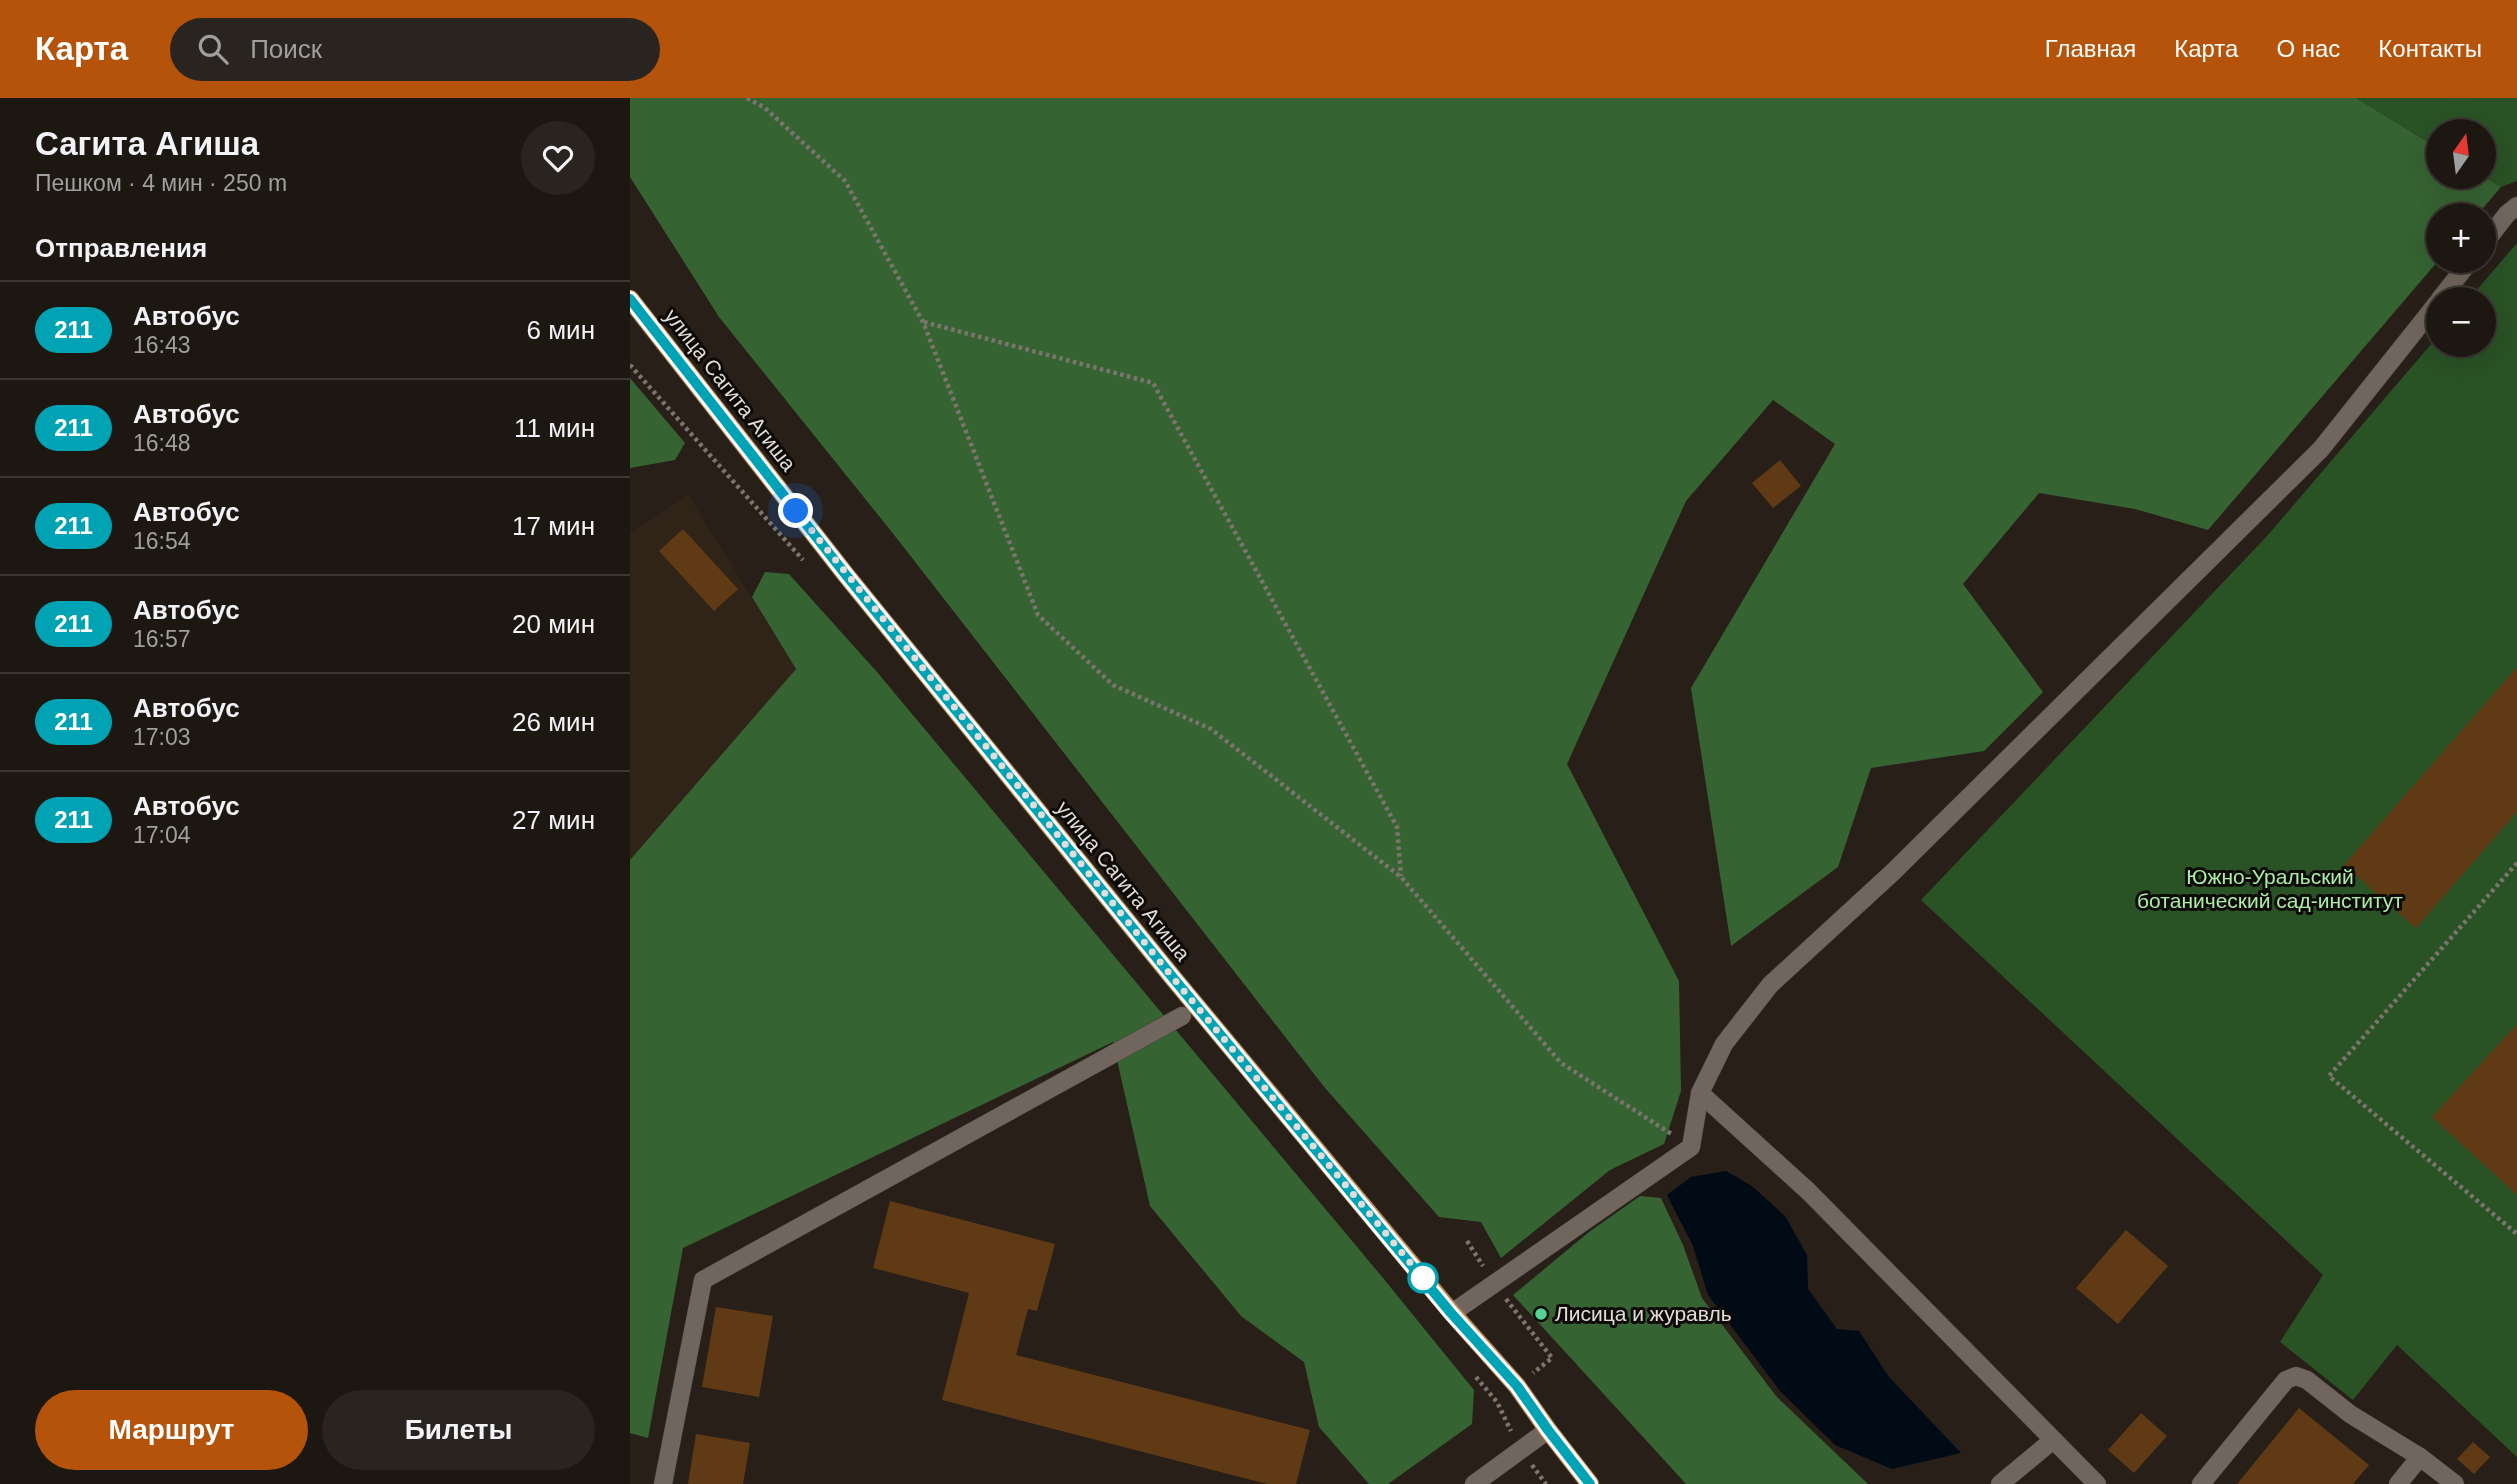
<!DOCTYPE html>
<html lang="ru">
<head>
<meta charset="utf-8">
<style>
	:root { --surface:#1d1712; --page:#2a2420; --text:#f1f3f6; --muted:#a09f9f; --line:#3b3632; --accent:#b45309 }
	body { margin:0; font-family:Helvetica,sans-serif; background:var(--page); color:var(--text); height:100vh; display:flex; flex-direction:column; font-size:26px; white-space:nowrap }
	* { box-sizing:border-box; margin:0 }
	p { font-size:23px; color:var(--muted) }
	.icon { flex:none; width:38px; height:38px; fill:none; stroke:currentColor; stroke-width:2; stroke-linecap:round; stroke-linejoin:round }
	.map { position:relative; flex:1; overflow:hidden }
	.side { display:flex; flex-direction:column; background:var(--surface); width:630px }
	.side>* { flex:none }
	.badge { padding:0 14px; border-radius:23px; font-size:24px; line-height:46px }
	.needle { width:46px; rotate:14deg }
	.buttons { position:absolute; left:1796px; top:21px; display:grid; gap:14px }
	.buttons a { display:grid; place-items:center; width:70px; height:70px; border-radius:50%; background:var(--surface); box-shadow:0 7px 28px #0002,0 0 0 2px var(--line); font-size:35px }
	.you { position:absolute; width:35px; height:35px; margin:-18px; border:5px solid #fff; border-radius:50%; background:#1a73e8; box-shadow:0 0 0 10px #1a73e833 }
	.map>.badge { position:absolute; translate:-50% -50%; box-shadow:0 0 0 4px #fff }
	h2 { padding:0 35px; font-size:26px; line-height:63px }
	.round { display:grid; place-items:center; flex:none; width:74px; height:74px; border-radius:37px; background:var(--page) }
	.summary { display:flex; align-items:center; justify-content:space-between; height:119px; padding:0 35px }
	h1 { font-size:33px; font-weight:700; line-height:52px }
	.cta { display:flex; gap:14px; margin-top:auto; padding:14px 35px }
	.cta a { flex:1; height:80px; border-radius:42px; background:var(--accent); color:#fff; font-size:28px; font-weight:700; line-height:80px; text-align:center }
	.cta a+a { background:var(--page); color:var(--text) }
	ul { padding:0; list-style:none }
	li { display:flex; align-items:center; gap:21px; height:98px; padding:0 35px; border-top:2px solid var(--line) }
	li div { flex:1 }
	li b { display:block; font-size:26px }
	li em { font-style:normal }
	li .badge { min-width:77px; font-weight:700; text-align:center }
	header { display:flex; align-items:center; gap:42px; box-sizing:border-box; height:98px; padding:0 35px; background:var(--accent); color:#fff }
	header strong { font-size:33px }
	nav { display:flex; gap:38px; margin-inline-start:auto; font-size:24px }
	.search { width:490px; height:63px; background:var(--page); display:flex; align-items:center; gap:18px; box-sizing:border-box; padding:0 24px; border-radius:38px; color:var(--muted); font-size:26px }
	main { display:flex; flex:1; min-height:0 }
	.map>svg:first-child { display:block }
	.built { fill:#302317 }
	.green { fill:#295225 }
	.forest { fill:#366332 }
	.water { fill:#000b16 }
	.building { fill:#5f3a14 }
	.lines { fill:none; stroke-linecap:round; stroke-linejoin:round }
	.minor-casing { stroke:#423c37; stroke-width:19 }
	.major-casing { stroke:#423c37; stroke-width:19 }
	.path { stroke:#7b756e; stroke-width:4.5; stroke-dasharray:3.5 3.5; stroke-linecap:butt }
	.minor { stroke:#70665e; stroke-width:18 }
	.major { stroke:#ba8e51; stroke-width:18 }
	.line-casing { stroke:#fff; stroke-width:16 }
	.line { stroke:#00a3b4; stroke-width:10 }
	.walk { stroke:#e2ddd8; stroke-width:7; stroke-dasharray:0 12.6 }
	.stop-dot { fill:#fff; stroke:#00a3b4; stroke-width:3.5 }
	.poi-dot { fill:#54d395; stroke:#0d0a07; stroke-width:2.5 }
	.labels { text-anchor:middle; stroke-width:6; stroke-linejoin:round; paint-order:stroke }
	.street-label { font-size:21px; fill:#e2ddd8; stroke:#0d0a07 }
	.park-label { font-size:21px; fill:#abeea3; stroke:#0d0a07 }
	.poi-label { font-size:21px; fill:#e2ddd8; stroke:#0d0a07; text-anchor:start }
</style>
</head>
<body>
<header>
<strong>Карта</strong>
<div class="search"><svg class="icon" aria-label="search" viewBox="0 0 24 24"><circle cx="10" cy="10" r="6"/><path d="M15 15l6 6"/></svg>Поиск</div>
<nav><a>Главная</a><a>Карта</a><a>О нас</a><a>Контакты</a></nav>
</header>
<main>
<section class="side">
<div class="summary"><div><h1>Сагита Агиша</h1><p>Пешком · 4 мин · 250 m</p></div><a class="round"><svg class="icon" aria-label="heart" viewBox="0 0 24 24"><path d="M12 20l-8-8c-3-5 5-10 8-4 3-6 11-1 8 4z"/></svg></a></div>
<h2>Отправления</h2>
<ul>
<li><span class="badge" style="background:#00a3b4;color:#fff">211</span><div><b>Автобус</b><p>16:43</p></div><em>6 мин</em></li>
<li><span class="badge" style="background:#00a3b4;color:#fff">211</span><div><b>Автобус</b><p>16:48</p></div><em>11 мин</em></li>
<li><span class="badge" style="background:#00a3b4;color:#fff">211</span><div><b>Автобус</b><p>16:54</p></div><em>17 мин</em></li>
<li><span class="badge" style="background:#00a3b4;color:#fff">211</span><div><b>Автобус</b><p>16:57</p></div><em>20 мин</em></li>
<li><span class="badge" style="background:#00a3b4;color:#fff">211</span><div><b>Автобус</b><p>17:03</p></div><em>26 мин</em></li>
<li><span class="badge" style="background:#00a3b4;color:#fff">211</span><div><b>Автобус</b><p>17:04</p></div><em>27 мин</em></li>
</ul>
<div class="cta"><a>Маршрут</a><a>Билеты</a></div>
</section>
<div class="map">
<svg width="1887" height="1386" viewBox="0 0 1887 1386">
	<rect width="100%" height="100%" fill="#271f18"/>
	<path class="built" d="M58,396L166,571L0,762V435Z"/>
	<g class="green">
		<path d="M1726,0H1887V83L1871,89L1853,78V33H1808V50Z"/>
		<path d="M1887,145V1359L1767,1247L1723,1302L1650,1244L1693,1177L1291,802L1638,437L1808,238V247H1853V201H1839Z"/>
	</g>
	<g class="forest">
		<path d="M0,0H1726L1808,50V79L1853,78L1871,89L1847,117H1808V163L1578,432L1505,411L1409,395L1333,486L1413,594L1354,653L1241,670L1208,769L1101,848L1061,590L1205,346L1143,302L1056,403L937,666L1049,883L1051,993L1034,1046L980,1072L871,1160L851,1124L809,1119L695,990L261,433L89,219L0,79Z"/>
		<path d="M0,280L55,345L45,362L0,370Z"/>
		<path d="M135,474L159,476L247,574L753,1180L844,1292L842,1326L758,1386H739L689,1329L674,1264L611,1218L520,1108L483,944L53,1150L18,1340L0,1335V762L166,571L122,499Z"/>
		<path d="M1010,1098L1031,1100L1053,1147L1072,1200L1146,1298L1238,1386H1056L883,1197L959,1134Z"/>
	</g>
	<path class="water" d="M1096,1073L1122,1088L1155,1118L1177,1157L1178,1191L1207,1231L1229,1233L1259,1279L1331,1355L1262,1371L1205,1347L1150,1293L1078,1197L1063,1148L1037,1097L1061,1079Z"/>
	<g class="building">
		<path d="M1150,362L1171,388L1143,410L1122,385Z"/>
		<path d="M53,431L108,491L84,513L29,453Z"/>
		<path d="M1887,569V714L1786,830L1714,767Z"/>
		<path d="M1887,926V1097L1802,1019Z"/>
		<path d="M260,1103L425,1146L407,1213L398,1211L386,1257L680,1332L666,1386H637L312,1302L339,1195L243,1170Z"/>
		<path d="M1496,1132L1538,1168L1488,1226L1446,1190Z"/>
		<path d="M86,1209L143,1218L129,1299L72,1289Z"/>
		<path d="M1669,1310L1739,1367L1723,1386H1607Z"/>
		<path d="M1511,1315L1537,1338L1504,1375L1478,1352Z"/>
		<path d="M66,1336L120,1345L113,1386H58Z"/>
		<path d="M1843,1344L1860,1359L1844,1376L1827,1361Z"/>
	</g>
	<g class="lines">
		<defs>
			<g id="minor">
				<path d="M1853,147L1877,116L1887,108"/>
				<path d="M1810,201L1840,163"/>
				<path d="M1070,995L1178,1093L1467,1386"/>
				<path d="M822,1215L1061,1049L1070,995L1094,946L1140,887L1263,774L1691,351L1808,204"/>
				<path d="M33,1386L73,1182L552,918"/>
				<path d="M844,1386L918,1332"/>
				<path d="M1370,1386L1423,1342"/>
				<path d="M1571,1386L1656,1282L1666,1278L1677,1282L1720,1316L1790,1359"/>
				<path d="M1768,1386L1790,1359L1825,1386"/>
			</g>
			<path id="major" d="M0,201L216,477L544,881L822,1215L887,1288L918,1332L960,1386"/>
		</defs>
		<use href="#minor" class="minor-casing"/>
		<use href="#major" class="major-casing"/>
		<g class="path">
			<path d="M117,0L135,10L215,83L293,224L408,517L483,587L581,631L771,779L931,965L1043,1037"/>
			<path d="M294,224L523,285L767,729L771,778"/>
			<path d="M0,267L173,462"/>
			<path d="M1887,765L1699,978L1887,1136"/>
			<path d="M837,1143L853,1168"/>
			<path d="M876,1201L922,1260L903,1275"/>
			<path d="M846,1279L867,1304L881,1333"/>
			<path d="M902,1367L916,1386"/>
		</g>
		<use href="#minor" class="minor"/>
		<use href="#major" class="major"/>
	</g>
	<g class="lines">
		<defs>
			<path id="line" d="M0,201L216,477L544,881L821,1215L887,1288L918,1332L960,1386"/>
		</defs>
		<use href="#line" class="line-casing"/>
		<use href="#line" class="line"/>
		<path class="walk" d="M166,413L544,881L793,1180"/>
	</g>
	<circle class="stop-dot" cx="793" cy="1180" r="14"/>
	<circle class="poi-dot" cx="911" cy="1216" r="7"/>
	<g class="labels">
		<g class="street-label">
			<text transform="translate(100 292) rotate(52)" y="7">улица Сагита Агиша</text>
			<text transform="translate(493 783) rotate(51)" y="7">улица Сагита Агиша</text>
		</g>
		<g class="park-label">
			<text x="1640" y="786">Южно-Уральский<tspan x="1640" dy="24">ботанический сад-институт</tspan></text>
		</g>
		<g class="poi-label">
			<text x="925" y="1223">Лисица и журавль</text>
		</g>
	</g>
</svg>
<div class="buttons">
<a><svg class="needle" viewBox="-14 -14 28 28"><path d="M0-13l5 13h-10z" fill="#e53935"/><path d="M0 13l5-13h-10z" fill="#a09f9f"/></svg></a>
<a>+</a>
<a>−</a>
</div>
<div class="you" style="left:166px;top:413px"></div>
</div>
</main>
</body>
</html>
